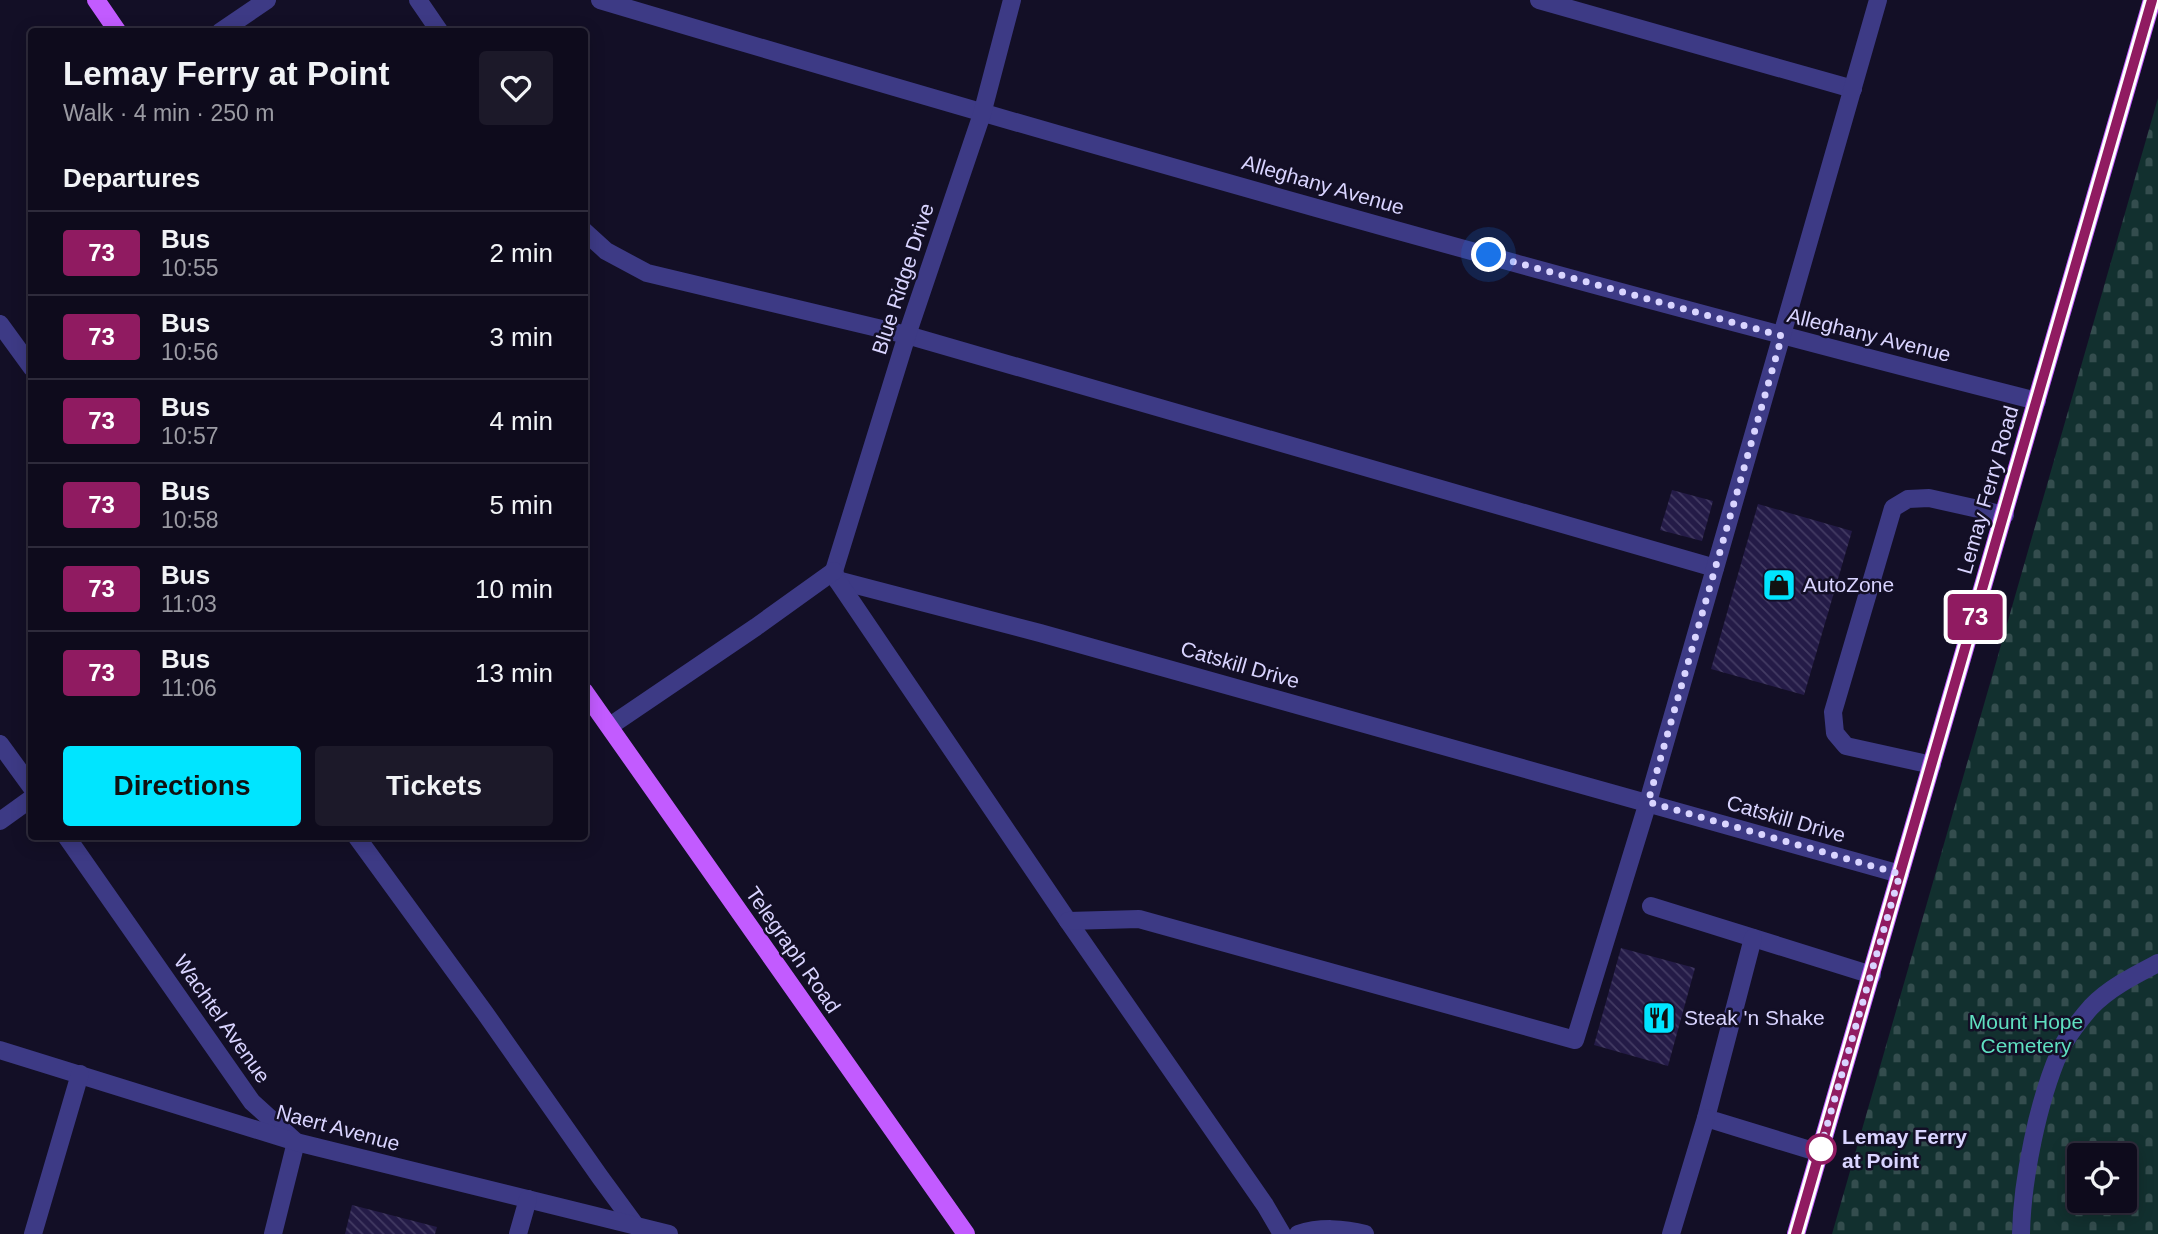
<!DOCTYPE html>
<html lang="en">
<head>
<meta charset="utf-8">
<style>
	:root { --surface:#0e0b1c; --page:#1c1929; --text:#f1f3f6; --muted:#9b9ba3; --line:#2e2b3b; --accent:#00e5ff }
	body { margin:0; font-family:Arial,sans-serif; background:var(--page); color:var(--text); height:100vh; display:flex; flex-direction:column; font-size:26px; white-space:nowrap }
	* { box-sizing:border-box; margin:0 }
	p { font-size:23px; color:var(--muted) }
	.icon { flex:none; width:38px; height:38px; fill:none; stroke:currentColor; stroke-width:2; stroke-linecap:round; stroke-linejoin:round }
	.map { position:relative; flex:1; overflow:hidden }
	.details { position:absolute; left:28px; top:28px; width:560px; height:812px; display:flex; flex-direction:column; background:var(--surface); border-radius:7px; box-shadow:0 4px 18px #0003,0 0 0 2px var(--line) }
	.details>* { flex:none }
	.badge { padding:0 14px; border-radius:5px; font-size:24px; line-height:46px }
	.fabs { position:absolute; left:2067px; top:1143px; display:grid; gap:14px }
	.fabs a { display:grid; place-items:center; width:70px; height:70px; border-radius:7px; background:var(--surface); box-shadow:0 4px 18px #0003,0 0 0 2px var(--line); font-size:35px }
	.you { position:absolute; width:35px; height:35px; margin:-18px; border:5px solid #fff; border-radius:50%; background:#1a73e8; box-shadow:0 0 0 10px #1a73e833 }
	.map>.badge { position:absolute; translate:-50% -50%; box-shadow:0 0 0 4px #fff }
	h2 { padding:0 35px; font-size:26px; line-height:63px }
	.round { display:grid; place-items:center; flex:none; width:74px; height:74px; border-radius:7px; background:var(--page) }
	.overview { display:flex; align-items:center; justify-content:space-between; height:119px; padding:0 35px }
	h1 { font-size:33px; font-weight:700; line-height:52px }
	.primary-button { display:flex; gap:14px; margin-top:auto; padding:14px 35px }
	.primary-button a { flex:1; height:80px; border-radius:7px; background:var(--accent); color:#111; font-size:28px; font-weight:700; line-height:80px; text-align:center }
	.primary-button a+a { background:var(--page); color:var(--text) }
	ul { padding:0; list-style:none }
	li { display:flex; align-items:center; gap:21px; height:84px; padding:0 35px; border-top:2px solid var(--line) }
	li div { flex:1 }
	li b { display:block; font-size:26px }
	li em { font-style:normal }
	li .badge { min-width:77px; font-weight:700; text-align:center }
	.map>svg:first-child { display:block }
	.cemetery { fill:url(#cemetery-stones); fill-rule:evenodd }
	.building { fill:url(#building-back-hatch) }
	.lines { fill:none; stroke-linecap:round; stroke-linejoin:round }
	.minor { stroke:#3d3a85; stroke-width:18 }
	.major { stroke:#c25bff; stroke-width:18 }
	.line-casing { stroke:#fff; stroke-width:16 }
	.line { stroke:#901b61; stroke-width:10 }
	.walk { stroke:#d9d4ff; stroke-width:7; stroke-dasharray:0 12.6 }
	.stop-dot { fill:#fff; stroke:#901b61; stroke-width:3.5 }
	.labels { text-anchor:middle; stroke-width:5; stroke-linejoin:round; paint-order:stroke }
	.street-label { font-size:21px; fill:#d9d4ff; stroke:#130f26 }
	.poi-label { font-size:21px; fill:#d9d4ff; stroke:#130f26; text-anchor:start }
	.park-label { font-size:21px; fill:#5fe0c0; stroke:#130f26 }
	.stop-label { font-size:21px; font-weight:bold; fill:#d9d4ff; stroke:#130f26; text-anchor:start }
</style>
</head>
<body>
<div class="map">
<svg width="2158" height="1234" viewBox="0 0 2158 1234">
	<defs>
		<pattern id="cemetery-stones" width="16" height="16" patternUnits="userSpaceOnUse" patternTransform="scale(1.75)"><rect width="16" height="16" fill="#12302f"/><path d="M2 7V4a2 2 0 0 1 4 0v3zM10 15v-3a2 2 0 0 1 4 0v3z" fill="#344d4e"/></pattern>
		<pattern id="building-back-hatch" width="6" height="6" patternUnits="userSpaceOnUse" patternTransform="scale(1.75)"><rect width="6" height="6" fill="#241b47"/><path d="M-1 5l2 2M0 0l6 6M5-1l2 2" fill="none" stroke="#433b63"/></pattern>
	</defs>
	<rect width="100%" height="100%" fill="#130f26"/>
	<path class="cemetery" d="M2158,98V1234H1832ZM2079,1155H2124V1200H2079Z"/>
	<g class="building">
		<path d="M1672,490L1713,501L1702,541L1660,530Z"/>
		<path d="M1758,504L1852,531L1804,695L1711,669Z"/>
		<path d="M1621,948L1695,968L1668,1066L1594,1045Z"/>
		<path d="M352,1205L437,1227L435,1234H345Z"/>
	</g>
	<g class="lines">
		<g class="minor">
			<path d="M418,0L440,32"/>
			<path d="M600,0C1077,142 1555,279 2037,401"/>
			<path d="M1539,0L1853,89"/>
			<path d="M220,32L267,0"/>
			<path d="M584,231L606,251L647,273L907,335L1715,568"/>
			<path d="M0,324L32,368"/>
			<path d="M834,571L837,580L1040,633L1900,874"/>
			<path d="M834,571L907,335L982,114L1012,0"/>
			<path d="M837,580L1068,921L1265,1205L1282,1234"/>
			<path d="M610,726L756,627L834,571"/>
			<path d="M0,744L32,788"/>
			<path d="M1932,765L1846,746L1835,733L1833,712L1893,508L1908,499L1929,498L2005,515"/>
			<path d="M0,821L32,798"/>
			<path d="M66,836L252,1102L296,1142L273,1234"/>
			<path d="M356,836L485,1013L600,1177L636,1226"/>
			<path d="M1651,906L1872,975"/>
			<path d="M1068,921L1139,919L1575,1040L1648,802L1878,0"/>
			<path d="M1753,938L1706,1118L1820,1153"/>
			<path d="M0,1050L296,1142L669,1234"/>
			<path d="M33,1234L80,1074"/>
			<path d="M518,1234L528,1199"/>
			<path d="M1298,1234C1319,1227 1344,1228 1365,1234"/>
			<path d="M1671,1234L1706,1118"/>
			<path d="M2021,1234C2022,1180 2038,1101 2060,1051C2065,1039 2082,1017 2091,1007C2109,988 2135,975 2158,963"/>
		</g>
		<g class="major">
			<path d="M96,0L118,32"/>
			<path d="M584,691L966,1234"/>
			<path d="M1796,1234L2152,0"/>
		</g>
	</g>
	<g class="lines">
		<defs>
			<path id="line" d="M1796,1234L2152,0"/>
		</defs>
		<use href="#line" class="line-casing"/>
		<use href="#line" class="line"/>
		<path class="walk" d="M1489,255L1782,336L1648,802L1900,874L1819,1153L1821,1149"/>
	</g>
	<defs>
		<symbol id="shop-square" viewBox="-11 -11 22 22"><rect x="-9" y="-9" width="18" height="18" rx="4" fill="#00e5ff" stroke="#130f26"/><path d="M-5-2.5h2.3a2.7 3.5 0 0 1 5.4 0H5L5.5 6h-11ZM-1.5-2.5h3a1.5 2.3 0 0 0-3 0Z" fill="#111"/></symbol>
		<symbol id="restaurant-square" viewBox="-11 -11 22 22"><rect x="-9" y="-9" width="18" height="18" rx="4" fill="#00e5ff" stroke="#130f26"/><path d="M-5-6h1v4h1v-4h1v4h1v-4h1v5L-1.5 .5V6h-2V.5L-5-1ZM5-6V6H3V1.5H1.5Q1.5-4 5-6Z" fill="#111"/></symbol>
	</defs>
	<g fill-rule="evenodd">
		<use href="#shop-square" x="1760" y="566" width="38" height="38"/>
		<use href="#restaurant-square" x="1640" y="999" width="38" height="38"/>
	</g>
	<circle class="stop-dot" cx="1821" cy="1149" r="14"/>
	<g class="labels">
		<g class="street-label">
			<text transform="translate(1323 185) rotate(16)" y="7">Alleghany Avenue</text>
			<text transform="translate(903 279) rotate(-72)" y="7">Blue Ridge Drive</text>
			<text transform="translate(1869 335) rotate(14)" y="7">Alleghany Avenue</text>
			<text transform="translate(1988 490) rotate(-74)" y="7">Lemay Ferry Road</text>
			<text transform="translate(1240 665) rotate(16)" y="7">Catskill Drive</text>
			<text transform="translate(1786 819) rotate(16)" y="7">Catskill Drive</text>
			<text transform="translate(793 950) rotate(55)" y="7">Telegraph Road</text>
			<text transform="translate(222 1019) rotate(55)" y="7">Wachtel Avenue</text>
			<text transform="translate(338 1128) rotate(15)" y="7">Naert Avenue</text>
		</g>
		<g class="poi-label">
			<text x="1803" y="592">AutoZone</text>
			<text x="1684" y="1025">Steak 'n Shake</text>
		</g>
		<g class="park-label">
			<text x="2026" y="1029">Mount Hope<tspan x="2026" dy="24">Cemetery</tspan></text>
		</g>
		<g class="stop-label">
			<text x="1842" y="1144">Lemay Ferry<tspan x="1842" dy="24">at Point</tspan></text>
		</g>
	</g>
</svg>
<div class="fabs">
<a><svg class="icon" aria-label="locate" viewBox="0 0 24 24"><circle cx="12" cy="12" r="6"/><path d="M12 2v4M12 18v4M2 12h4M18 12h4"/></svg></a>
</div>
<div class="you" style="left:1489px;top:255px"></div>
<b class="badge" style="left:1975px;top:617px;background:#901b61;color:#fff">73</b>
<section class="details">
<div class="overview"><div><h1>Lemay Ferry at Point</h1><p>Walk · 4 min · 250 m</p></div><a class="round"><svg class="icon" aria-label="heart" viewBox="0 0 24 24"><path d="M12 20l-8-8c-3-5 5-10 8-4 3-6 11-1 8 4z"/></svg></a></div>
<h2>Departures</h2>
<ul>
<li><span class="badge" style="background:#901b61;color:#fff">73</span><div><b>Bus</b><p>10:55</p></div><em>2 min</em></li>
<li><span class="badge" style="background:#901b61;color:#fff">73</span><div><b>Bus</b><p>10:56</p></div><em>3 min</em></li>
<li><span class="badge" style="background:#901b61;color:#fff">73</span><div><b>Bus</b><p>10:57</p></div><em>4 min</em></li>
<li><span class="badge" style="background:#901b61;color:#fff">73</span><div><b>Bus</b><p>10:58</p></div><em>5 min</em></li>
<li><span class="badge" style="background:#901b61;color:#fff">73</span><div><b>Bus</b><p>11:03</p></div><em>10 min</em></li>
<li><span class="badge" style="background:#901b61;color:#fff">73</span><div><b>Bus</b><p>11:06</p></div><em>13 min</em></li>
</ul>
<div class="primary-button"><a>Directions</a><a>Tickets</a></div>
</section>
</div>
</body>
</html>
